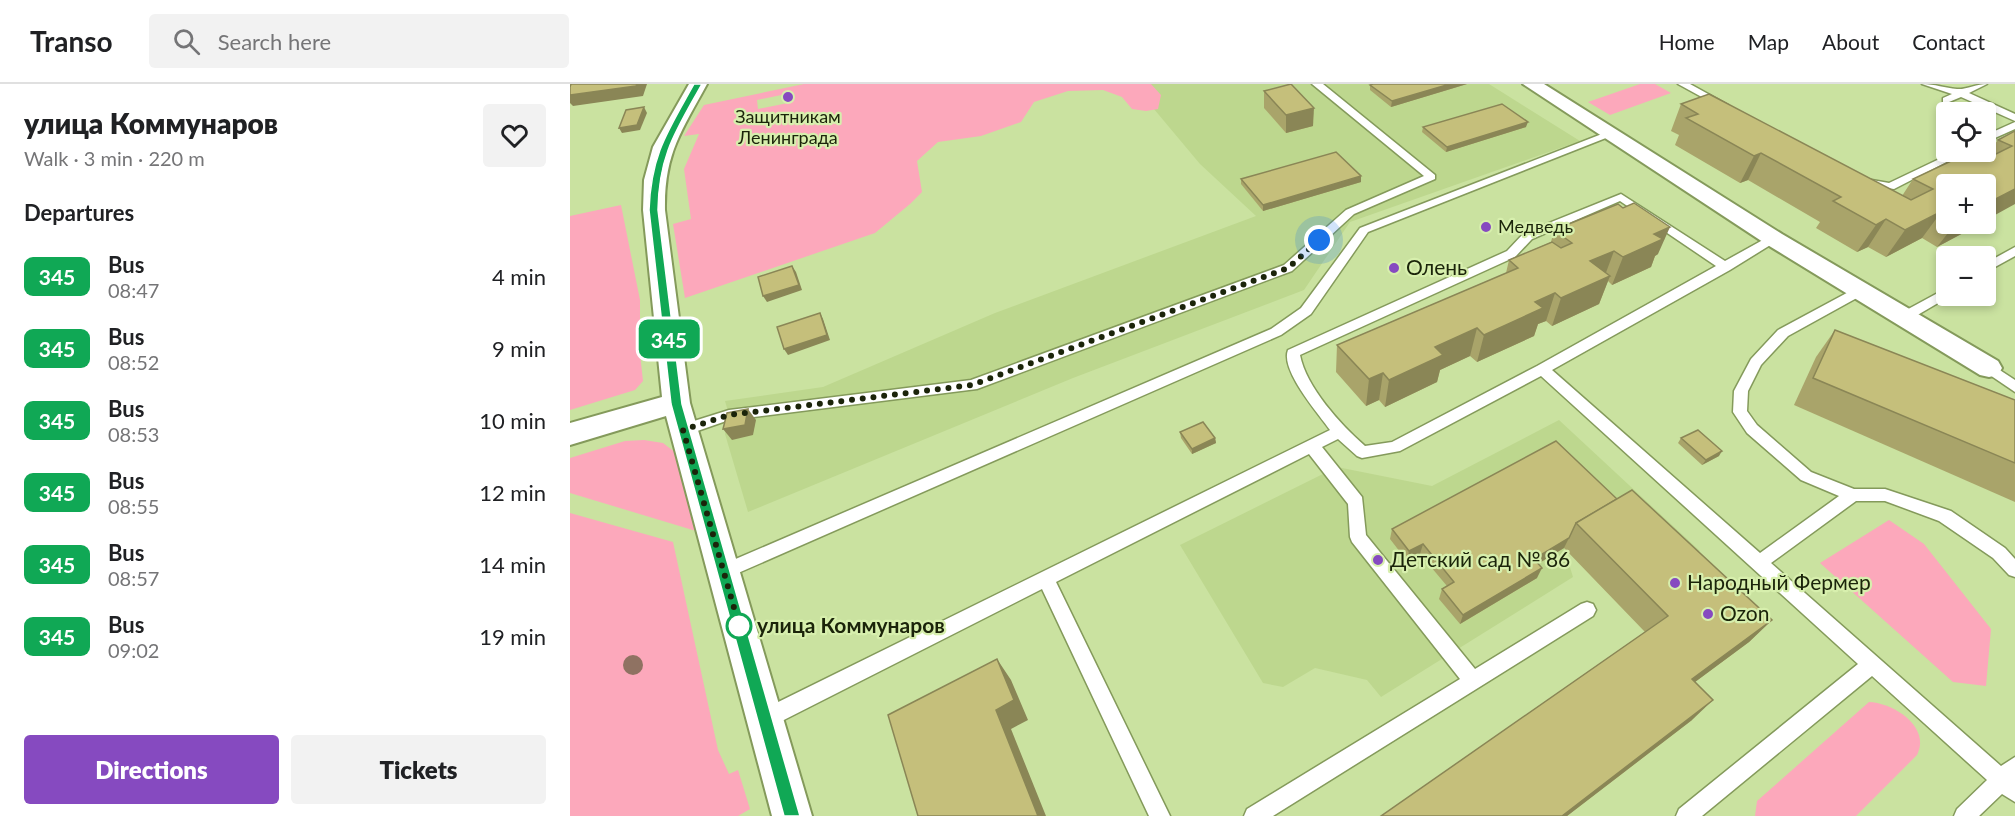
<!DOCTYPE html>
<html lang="en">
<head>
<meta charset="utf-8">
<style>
	:root { --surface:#fff; --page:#f2f2f2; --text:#202124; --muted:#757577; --line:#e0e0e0; --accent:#864ac0 }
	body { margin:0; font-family:Lato,sans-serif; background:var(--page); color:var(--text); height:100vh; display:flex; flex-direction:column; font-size:22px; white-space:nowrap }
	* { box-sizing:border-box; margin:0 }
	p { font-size:20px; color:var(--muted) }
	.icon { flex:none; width:33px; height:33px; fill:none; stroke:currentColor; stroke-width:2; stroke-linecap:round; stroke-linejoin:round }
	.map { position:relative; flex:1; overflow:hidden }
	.drawer { display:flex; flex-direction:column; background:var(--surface); width:570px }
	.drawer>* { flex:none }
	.badge { padding:0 12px; border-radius:9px; font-size:21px; line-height:39px }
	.tools { position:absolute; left:1366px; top:18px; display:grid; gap:12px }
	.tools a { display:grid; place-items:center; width:60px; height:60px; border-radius:6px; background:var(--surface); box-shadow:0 3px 9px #0003; font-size:30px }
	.you { position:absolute; width:30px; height:30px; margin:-15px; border:4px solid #fff; border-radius:50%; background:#1a73e8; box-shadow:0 0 0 9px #1a73e833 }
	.map>.badge { position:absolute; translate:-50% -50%; box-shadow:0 0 0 3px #fff }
	h2 { padding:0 24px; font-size:22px; line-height:54px }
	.round { display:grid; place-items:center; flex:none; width:63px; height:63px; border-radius:6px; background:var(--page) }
	.headline { display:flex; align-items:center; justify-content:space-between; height:102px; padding:0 24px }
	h1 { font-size:28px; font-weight:800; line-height:45px }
	.primary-button { display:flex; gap:12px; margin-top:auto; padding:12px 24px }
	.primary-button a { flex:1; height:69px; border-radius:6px; background:var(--accent); color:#fff; font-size:24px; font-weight:800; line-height:69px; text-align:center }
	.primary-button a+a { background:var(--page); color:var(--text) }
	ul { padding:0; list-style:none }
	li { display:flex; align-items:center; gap:18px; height:72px; padding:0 24px }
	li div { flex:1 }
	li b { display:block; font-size:22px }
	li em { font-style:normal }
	li .badge { min-width:66px; font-weight:700; text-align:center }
	header { display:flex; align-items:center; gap:36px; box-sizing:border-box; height:84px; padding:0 30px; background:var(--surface); border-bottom:2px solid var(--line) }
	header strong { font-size:28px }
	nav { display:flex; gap:33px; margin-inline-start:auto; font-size:21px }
	.search { width:420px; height:54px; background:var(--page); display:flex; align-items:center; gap:15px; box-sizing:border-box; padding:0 21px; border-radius:6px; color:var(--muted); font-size:22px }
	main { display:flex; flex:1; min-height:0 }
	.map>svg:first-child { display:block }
	.built { fill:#bdd78e }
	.green { fill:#fca8bb; fill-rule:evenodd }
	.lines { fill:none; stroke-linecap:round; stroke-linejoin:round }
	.lane-casing { stroke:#849a5b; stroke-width:3 }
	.street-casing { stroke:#849a5b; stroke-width:4 }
	.lane { fill:#fff; fill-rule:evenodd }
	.street { fill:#fff; fill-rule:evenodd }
	.tree { fill:#8f7262 }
	.wall { fill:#a9a46a }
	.shaded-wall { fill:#8a8656 }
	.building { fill:#c5bf7b; stroke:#8a8656; stroke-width:1.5 }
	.line { fill:#10a855; stroke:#fff; stroke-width:1.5 }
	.walk { stroke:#1b240a; stroke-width:6; stroke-dasharray:0 10.8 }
	.poi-dot { fill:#864ac0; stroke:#d7efad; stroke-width:2 }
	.stop-dot { fill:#fff; stroke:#10a855; stroke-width:3 }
	.labels { text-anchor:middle; stroke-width:4.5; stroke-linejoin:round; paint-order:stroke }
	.far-poi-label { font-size:18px; fill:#1b240a; stroke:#d7efad }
	.poi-label { font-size:21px; fill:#1b240a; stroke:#d7efad; text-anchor:start }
	.stop-label { font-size:21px; font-weight:bold; fill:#1b240a; stroke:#d7efad; text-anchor:start }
</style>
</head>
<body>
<header>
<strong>Transo</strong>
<div class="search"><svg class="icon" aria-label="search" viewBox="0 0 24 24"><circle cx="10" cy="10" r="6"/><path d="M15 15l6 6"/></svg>Search here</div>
<nav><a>Home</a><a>Map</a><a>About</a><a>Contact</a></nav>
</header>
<main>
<section class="drawer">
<div class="headline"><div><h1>улица Коммунаров</h1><p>Walk · 3 min · 220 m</p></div><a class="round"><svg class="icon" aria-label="heart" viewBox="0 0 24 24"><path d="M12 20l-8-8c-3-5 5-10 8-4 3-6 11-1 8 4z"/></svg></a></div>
<h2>Departures</h2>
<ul>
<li><span class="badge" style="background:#10a855;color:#fff">345</span><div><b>Bus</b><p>08:47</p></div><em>4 min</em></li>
<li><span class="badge" style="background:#10a855;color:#fff">345</span><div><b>Bus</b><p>08:52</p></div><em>9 min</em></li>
<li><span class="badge" style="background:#10a855;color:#fff">345</span><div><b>Bus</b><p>08:53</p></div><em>10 min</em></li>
<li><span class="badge" style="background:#10a855;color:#fff">345</span><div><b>Bus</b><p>08:55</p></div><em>12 min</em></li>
<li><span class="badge" style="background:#10a855;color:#fff">345</span><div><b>Bus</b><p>08:57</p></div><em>14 min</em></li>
<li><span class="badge" style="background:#10a855;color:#fff">345</span><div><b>Bus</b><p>09:02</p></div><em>19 min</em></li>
</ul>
<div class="primary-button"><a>Directions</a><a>Tickets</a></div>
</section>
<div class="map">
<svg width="1445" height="732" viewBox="0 0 1445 732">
	<rect width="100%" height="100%" fill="#cae2a0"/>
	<g class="built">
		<path d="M563,0H919L1010,57L780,138L734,206L503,294L178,428L155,350L159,331L155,317L253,303L425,229L686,132L630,80Z"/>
		<path d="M989,336L1130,467L1103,485L994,464L1003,493L811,613L797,596L745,584L713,603L693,599L610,461L767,383L862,402Z"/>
	</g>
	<g class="green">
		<path d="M234,0H581L591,11L588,25L576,27L562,25L552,13L533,6L498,7L464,18L451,38L411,52L368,58L347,77L352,108L340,120L305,149L115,214L103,140L121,135L114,85L129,50L114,52L134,21ZM221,9L223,18L188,25L187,16Z"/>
		<path d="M1070,0H1085L1101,9L1040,31L1018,18Z"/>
		<path d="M51,121L70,216V270L73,297L65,306L0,326V132Z"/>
		<path d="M74,356L93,359L106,369L126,447L0,409V374L55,357Z"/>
		<path d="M0,429L103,458L148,666L159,690L168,686L180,725L168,732H0Z"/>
		<path d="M1319,436L1354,460L1421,545L1416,602L1383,598L1250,479Z"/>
		<path d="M1299,618C1324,619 1361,643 1347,671L1286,732H1185L1187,717Z"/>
	</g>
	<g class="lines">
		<defs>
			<g id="lane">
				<path d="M742,0H753L865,91V95L784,130L722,187L407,305L159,336L113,352L108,350L106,346L108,342L159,326L401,296L714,181L776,126L854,92Z"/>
				<path d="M1108,0H1120L1158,21L1150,23Z"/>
				<path d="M1352,0C1365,0 1375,4 1387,5C1395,6 1407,0 1417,0L1399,9L1445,30V37L1391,13L1379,18H1373V14L1382,10Z"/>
				<path d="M1445,38V45L1416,58V51Z"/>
				<path d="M1037,48L1046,50L798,148L741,230L711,251L159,493L153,495L147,493L145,488L147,483L701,245L731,224L790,144Z"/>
				<path d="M1384,68H1396L1324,105L1296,101L1291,98L1296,95L1319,99Z"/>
				<path d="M1051,110L1155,177L1200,152L1204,151L1210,155L1160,186L982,286L1190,469L1269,412L1231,396L1177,349L1163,328L1164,307L1181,275L1208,246L1286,204H1294L1296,207L1294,210L1218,252L1191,281L1178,307L1177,327L1187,341L1241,388L1284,405H1315L1381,427L1435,464L1445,475V493L1439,491L1423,474L1369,437L1315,417H1286L1201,479L1431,682L1445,673V718L1432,710L1409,732H1384L1387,725L1417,696L1302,592L1132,732H1106L1109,725L1288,580L971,292L830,367L792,374L787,372L768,355L752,363L792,413L796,451L905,585L1011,520L1017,518L1023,520L1026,526L1023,532L703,732H674L677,725L890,595L782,458L780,453L778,420L739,370L486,498L600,732H579L472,505L202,642L195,644L188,642L185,635L188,628L760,346C748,329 710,286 718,266L937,167L954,149ZM1050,117L1146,182L967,282L822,358L795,362C771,341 736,303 730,271L945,173L962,155Z"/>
				<path d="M1445,163V172L1416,188V179Z"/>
				<path d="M1377,204V212H1380L1339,236H1329L1328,233L1329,230Z"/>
				<path d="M1419,279L1445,296V308L1414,287L1412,284Z"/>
			</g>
			<g id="street">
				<path d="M119,0H137C111,48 94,70 95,126L120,319L242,732H202L96,332L0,361V339L92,313L73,126L74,96L83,63Z"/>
				<path d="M953,0H974L1212,150L1428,277L1432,284L1428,291L1419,293L1410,291L1196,160Z"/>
			</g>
		</defs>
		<use href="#lane" class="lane-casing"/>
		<use href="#street" class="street-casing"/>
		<use href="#lane" class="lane"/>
		<use href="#street" class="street"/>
	</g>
	<circle class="tree" cx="63" cy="581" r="10"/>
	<g class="wall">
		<path d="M803,0H897L821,23L800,6V1Z"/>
		<path d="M694,7L743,42L716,49L694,24Z"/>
		<path d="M1111,20L1332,112L1343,95L1414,74L1428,56L1445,47V120L1377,100V140H1410L1367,163L1352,154L1316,173L1298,163L1287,168L1246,144L1250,138L1178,96L1170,99L1105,61L1109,51L1101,47Z"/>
		<path d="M853,43H956L876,68L852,48Z"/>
		<path d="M671,95L791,98L693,127L671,100Z"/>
		<path d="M984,146L1088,170L1085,172L1081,183L1042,201L1038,197L1029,220L982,242L976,237L968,240L964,252L907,278L900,272L870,286L867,298L815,323L809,316L796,322L766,288L767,261L936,189L939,176L981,158Z"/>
		<path d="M1265,246L1445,316V418L1224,321L1246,273Z"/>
		<path d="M610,348L645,354L646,359L622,370L611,354Z"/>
		<path d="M1111,354L1149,372L1132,381L1108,359Z"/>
		<path d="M1047,415L1202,536L1179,558L1125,598L1122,636L997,732H811L1075,548L994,464L968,480L967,494L890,540L869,515L872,505L877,502L850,470L837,477L820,455L822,445Z"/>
	</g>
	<g class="shaded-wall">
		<path d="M67,0H77L73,12L3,22L0,19V11Z"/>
		<path d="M880,0H897L821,23L822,17Z"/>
		<path d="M74,23L77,29L70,46L52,49L49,44Z"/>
		<path d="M744,24L743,42L716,49V31Z"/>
		<path d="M958,38L956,43L876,68L877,63Z"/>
		<path d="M1191,69L1178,96L1170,99L1184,72Z"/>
		<path d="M791,92V98L693,127V121Z"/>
		<path d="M1445,105V120L1416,136V120Z"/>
		<path d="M1372,127L1352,154L1316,173L1335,146Z"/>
		<path d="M1316,135L1298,163L1287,168L1306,141Z"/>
		<path d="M1385,140H1410L1367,163Z"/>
		<path d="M1100,143L1088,170L1085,172L1081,183L1042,201L1053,173L1084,150Z"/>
		<path d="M1044,167L1034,194L1020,177Z"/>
		<path d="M222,182L226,188L232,206L197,218L193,212Z"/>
		<path d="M1040,192L1029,220L982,242L991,214Z"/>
		<path d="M985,209L976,237L968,240L964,252L907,278L914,251L965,218Z"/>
		<path d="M250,229L253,235L260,256L218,271L214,265Z"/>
		<path d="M907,244L900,272L870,286L867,298L815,323L819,296L865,263Z"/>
		<path d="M813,289L809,316L796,322L799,295Z"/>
		<path d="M178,325L186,336L183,351L162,356L153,345Z"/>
		<path d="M645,354L646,359L622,370V365Z"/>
		<path d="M1152,367L1149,372L1132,381L1136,376Z"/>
		<path d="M999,454L994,464L959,485L964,475Z"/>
		<path d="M853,460L850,470L837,477L839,467Z"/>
		<path d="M972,484L967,494L890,540L893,531Z"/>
		<path d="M1202,536L1179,558L1102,615L1122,595Z"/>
		<path d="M427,575L441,596L458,636L441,645L476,732H468L426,626Z"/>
		<path d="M1143,616L1122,636L997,732H992Z"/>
	</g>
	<g class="building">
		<path d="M1,0H67L66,2L0,11V3Z"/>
		<path d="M721,0L744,24L716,31L694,7Z"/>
		<path d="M803,0H880L822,17L800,1Z"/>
		<path d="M1139,10L1341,116L1363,105L1343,95L1400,68L1416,75L1442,62L1428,56L1445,47V105L1416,120V100H1377V129L1372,127L1335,146L1316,135L1306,141L1263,117L1271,113L1191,69L1184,72L1116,34L1128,30L1111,20Z"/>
		<path d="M932,20L958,38L877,63L853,43Z"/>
		<path d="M74,23L67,41L49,44L56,26Z"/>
		<path d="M766,68L791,92L693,121L671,95Z"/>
		<path d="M1064,119L1100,143L1084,150L1093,155L1053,173L1044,167L1020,177L1040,192L991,214L985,209L965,218L973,224L914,251L907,244L865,263L873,271L819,296L813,289L799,295L767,261L948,184L939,176L982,158L991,164L1002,159L984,146L1048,120L1053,124Z"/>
		<path d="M222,182L229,201L193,212L188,193Z"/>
		<path d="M250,229L257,251L214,265L207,243Z"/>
		<path d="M1265,246L1445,316V379L1243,294Z"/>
		<path d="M178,325L175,341L153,345L157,329Z"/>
		<path d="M633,338L645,354L622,365L610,348Z"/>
		<path d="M1128,346L1152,367L1136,376L1111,354Z"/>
		<path d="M986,357L1047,415L1006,439L999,454L964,475L972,484L893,531L872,505L884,498L853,460L839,467L822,445Z"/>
		<path d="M1062,406L1202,536L1122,595L1143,616L992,732H811L1098,532L1006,439Z"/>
		<path d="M427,575L444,616L426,626L468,732H348L318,631Z"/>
	</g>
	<path class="line" d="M124,0H132C106,47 89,70 88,126L112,320L230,732H214L101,320L79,126C81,70 98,47 124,0Z"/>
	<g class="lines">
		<path class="walk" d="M169,542L171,548L113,346L159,331L402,301L718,184L749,156"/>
	</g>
	<g class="poi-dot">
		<circle cx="218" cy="13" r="6"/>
		<circle cx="916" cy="143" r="6"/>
		<circle cx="824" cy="184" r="6"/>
		<circle cx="808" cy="476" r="6"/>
		<circle cx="1105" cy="499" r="6"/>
		<circle cx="1138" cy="530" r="6"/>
	</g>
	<circle class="stop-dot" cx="169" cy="542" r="12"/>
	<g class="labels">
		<g class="far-poi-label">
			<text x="218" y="39">Защитникам<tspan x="218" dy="21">Ленинграда</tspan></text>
			<text x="928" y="149" text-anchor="start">Медведь</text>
		</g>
		<g class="poi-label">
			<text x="836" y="191">Олень</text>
			<text x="820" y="483">Детский сад № 86</text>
			<text x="1117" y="506">Народный Фермер</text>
			<text x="1150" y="537">Ozon</text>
		</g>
		<g class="stop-label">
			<text x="187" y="549">улица Коммунаров</text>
		</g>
	</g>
</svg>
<div class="tools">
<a><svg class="icon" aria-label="locate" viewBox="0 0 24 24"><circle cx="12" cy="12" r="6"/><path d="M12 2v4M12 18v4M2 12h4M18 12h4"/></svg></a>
<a>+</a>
<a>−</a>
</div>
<div class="you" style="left:749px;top:156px"></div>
<b class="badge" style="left:99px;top:255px;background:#10a855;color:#fff">345</b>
</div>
</main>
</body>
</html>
